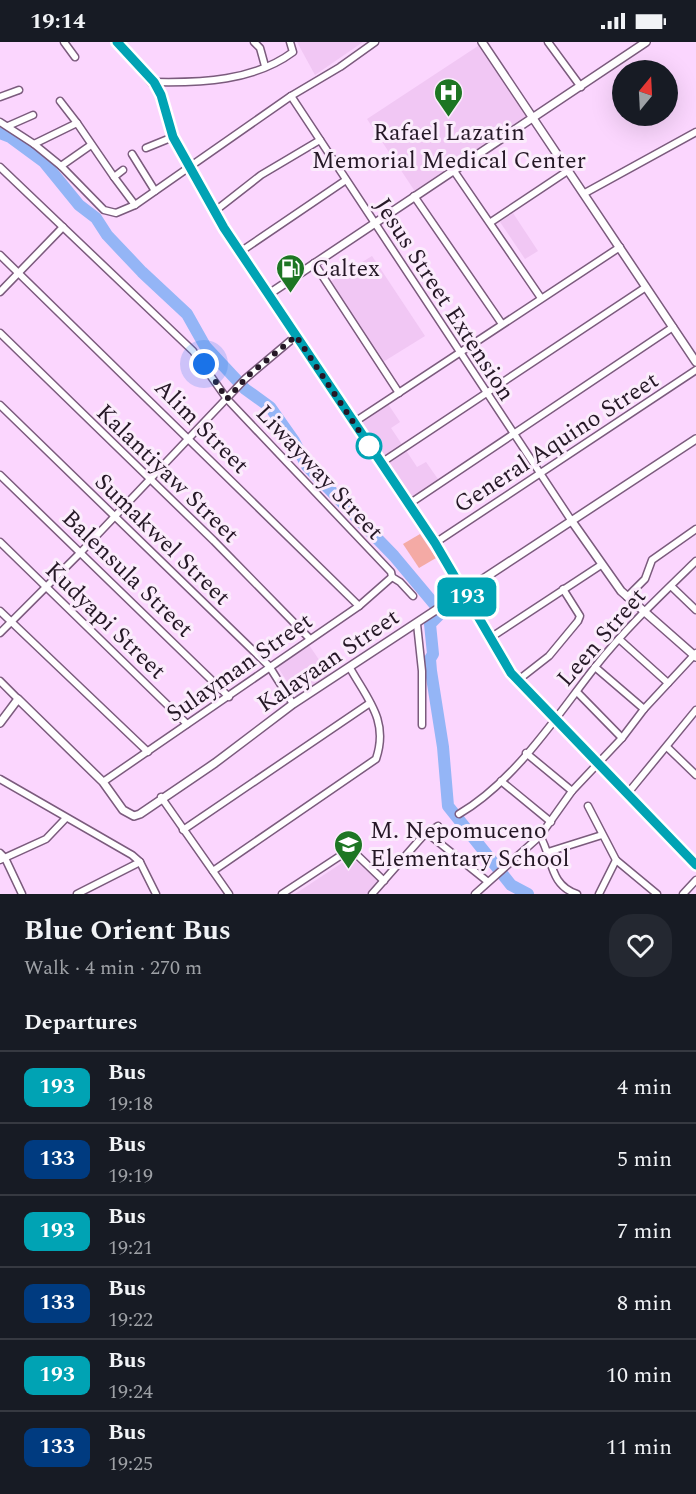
<!DOCTYPE html>
<html lang="en">
<head>
<meta charset="utf-8">
<style>
	:root { --surface:#171b24; --page:#242831; --text:#f1f3f6; --muted:#9ea1a6; --line:#363941 }
	body { margin:0; font-family:Spectral,serif; background:var(--page); color:var(--text); height:100vh; display:flex; flex-direction:column; font-size:22px; white-space:nowrap }
	* { box-sizing:border-box; margin:0 }
	p { font-size:20px; color:var(--muted) }
	.icon { flex:none; width:33px; height:33px; fill:none; stroke:currentColor; stroke-width:2; stroke-linecap:round; stroke-linejoin:round }
	.map { position:relative; height:852px; overflow:hidden }
	.details { display:flex; flex-direction:column; background:var(--surface); flex:1 }
	.details>* { flex:none }
	.badge { padding:0 12px; border-radius:9px; font-size:21px; line-height:39px }
	.needle { width:39px; rotate:18deg }
	.fabs { position:absolute; left:612px; top:18px; display:grid; gap:12px }
	.fabs a { display:grid; place-items:center; width:66px; height:66px; border-radius:50%; background:var(--surface); box-shadow:0 6px 24px #0002; font-size:30px }
	.you { position:absolute; width:30px; height:30px; margin:-15px; border:4px solid #fff; border-radius:50%; background:#1a73e8; box-shadow:0 0 0 9px #1a73e833 }
	.map>.badge { position:absolute; translate:-50% -50%; box-shadow:0 0 0 3px #fff }
	h2 { padding:0 24px; font-size:22px; line-height:54px }
	.round { display:grid; place-items:center; flex:none; width:63px; height:63px; border-radius:24px; background:var(--page) }
	.headline { display:flex; align-items:center; justify-content:space-between; height:102px; padding:0 24px }
	h1 { font-size:28px; font-weight:700; line-height:45px }
	ul { padding:0; list-style:none }
	li { display:flex; align-items:center; gap:18px; height:72px; padding:0 24px; border-top:2px solid var(--line) }
	li div { flex:1 }
	li b { display:block; font-size:22px }
	li em { font-style:normal }
	li .badge { min-width:66px; font-weight:700; text-align:center }
	.status { display:flex; justify-content:space-between; align-items:center; height:42px; padding:0 30px; background:var(--surface); direction:ltr }
	.status svg { height:16px; fill:currentColor }
	.map>svg:first-child { display:block }
	.built { fill:#f1c7f4 }
	.green { fill:#f4aaa5 }
	.lines { fill:none; stroke-linecap:round; stroke-linejoin:round }
	.river { stroke:#94b5f6; stroke-width:12 }
	.minor-casing { stroke:#7b5b7d; stroke-width:9 }
	.tertiary-casing { stroke:#7b5b7d; stroke-width:10 }
	.secondary-casing { stroke:#7b5b7d; stroke-width:11 }
	.minor { stroke:#fff; stroke-width:6 }
	.tertiary { stroke:#fff; stroke-width:7 }
	.secondary { stroke:#fff; stroke-width:8 }
	.line-casing { stroke:#fff; stroke-width:14 }
	.line { stroke:#00a3b4; stroke-width:9 }
	.walk { stroke:#251826; stroke-width:6; stroke-dasharray:0 10.8 }
	.stop-dot { fill:#fff; stroke:#00a3b4; stroke-width:3 }
	.labels { text-anchor:middle; stroke-width:6; stroke-linejoin:round; paint-order:stroke }
	.poi-label { font-size:24px; fill:#251826; stroke:#fbecfc; text-anchor:start }
	.street-label { font-size:24px; fill:#251826; stroke:#fbecfc }
</style>
</head>
<body>
<div class="status"><b>19:14</b><svg viewBox="0 0 49 12"><path d="M0 12V9h3v3zM5 12V6h3v6zM10 12V3h3v9zM15 12V0h3v12zM26 1h20v11H26zM47 4h2v5h-2z"/></svg></div>
<div class="map">
<svg width="696" height="852" viewBox="0 0 696 852">
	<rect width="100%" height="100%" fill="#fbd6fe"/>
	<g class="built">
		<path d="M297,0H363L315,33Z"/>
		<path d="M481,2L530,76L416,151L367,77Z"/>
		<path d="M513,171L538,209L525,217L500,180Z"/>
		<path d="M372,214L425,294L383,320L330,240Z"/>
		<path d="M388,362L400,380L391,386L417,425L426,420L440,440L412,459L359,381Z"/>
		<path d="M492,539L497,546L491,553L500,567L487,575L472,551Z"/>
		<path d="M309,603L330,634L297,655L277,624Z"/>
		<path d="M351,815L379,839L368,852H295Z"/>
	</g>
	<path class="green" d="M420,492L436,516L419,526L403,502Z"/>
	<g class="lines">
		<path class="river" d="M0,91L10,95L44,120L79,163L96,176L107,193L142,230L187,272L205,304L245,347L270,365L294,399L307,424L394,514L440,569L438,574L430,582L433,612L430,617L431,629L443,705L448,764L511,843L528,852"/>
		<defs>
			<g id="minor">
				<path d="M64,0L75,15"/>
				<path d="M254,0L260,6L265,24"/>
				<path d="M548,0L581,45"/>
				<path d="M154,40C201,41 254,39 293,10L290,0"/>
				<path d="M291,54L571,478"/>
				<path d="M0,55L19,48"/>
				<path d="M60,59L77,81"/>
				<path d="M0,80L34,102L61,124L104,168L116,171L135,163L291,54L340,25L375,0"/>
				<path d="M8,84L33,73"/>
				<path d="M34,102L77,81L114,135L123,128"/>
				<path d="M146,106L173,95"/>
				<path d="M132,112L155,149"/>
				<path d="M61,124L91,103"/>
				<path d="M0,125L193,309L227,357L391,530L392,535L400,540L413,554"/>
				<path d="M454,129L541,256"/>
				<path d="M114,135L135,163"/>
				<path d="M585,151L696,90"/>
				<path d="M414,154L502,282"/>
				<path d="M215,169L261,133L320,98"/>
				<path d="M491,180L569,128"/>
				<path d="M240,210L346,138"/>
				<path d="M0,213L359,564"/>
				<path d="M314,221L399,351"/>
				<path d="M0,250L63,185"/>
				<path d="M0,291L214,499L310,597"/>
				<path d="M0,363L269,624L293,662"/>
				<path d="M353,381L620,205"/>
				<path d="M381,421L646,245"/>
				<path d="M0,433L229,655"/>
				<path d="M409,462L673,285"/>
				<path d="M0,500L187,682"/>
				<path d="M435,501L696,328"/>
				<path d="M671,544L696,568"/>
				<path d="M627,555L645,537L652,518L696,487"/>
				<path d="M0,569L148,710"/>
				<path d="M417,582L422,629V683"/>
				<path d="M0,591L81,510L245,337L296,294"/>
				<path d="M490,596L601,523"/>
				<path d="M619,597L668,641"/>
				<path d="M595,625L644,667"/>
				<path d="M0,639L18,657"/>
				<path d="M517,639L549,614L578,579L580,574L563,547"/>
				<path d="M577,650L622,696"/>
				<path d="M667,705L696,733"/>
				<path d="M526,711L572,749"/>
				<path d="M0,737L132,813L140,820L156,852"/>
				<path d="M501,739L551,780"/>
				<path d="M103,740L359,564L392,535"/>
				<path d="M628,751L696,668"/>
				<path d="M161,755L229,852"/>
				<path d="M588,764L616,818L657,852"/>
				<path d="M459,772C514,740 556,675 595,625C625,587 661,553 696,519"/>
				<path d="M183,788L370,661"/>
				<path d="M427,791L487,839"/>
				<path d="M540,794C553,816 549,843 577,852"/>
				<path d="M548,810L602,793"/>
				<path d="M0,811L5,816L22,852"/>
				<path d="M0,818L46,797L66,776"/>
				<path d="M213,829L376,717C389,679 368,658 350,626"/>
				<path d="M77,852L140,820"/>
				<path d="M282,852L346,810L357,813L384,839"/>
				<path d="M372,852L422,795L438,784"/>
				<path d="M475,852L540,794L572,749L622,696L644,667L696,611"/>
				<path d="M599,852L616,818"/>
				<path d="M683,852L696,838"/>
			</g>
			<g id="tertiary">
				<path d="M482,0L696,320"/>
				<path d="M269,252L646,0"/>
				<path d="M571,478L621,549L696,615"/>
				<path d="M0,681L18,657L103,740L123,768L134,774L140,772L215,721L293,662L696,397"/>
			</g>
			<path id="secondary" d="M117,0L159,48L173,95L224,186L435,501L511,631L696,823"/>
		</defs>
		<use href="#minor" class="minor-casing"/>
		<use href="#tertiary" class="tertiary-casing"/>
		<use href="#secondary" class="secondary-casing"/>
		<use href="#minor" class="minor"/>
		<use href="#tertiary" class="tertiary"/>
		<use href="#secondary" class="secondary"/>
	</g>
	<g class="lines">
		<defs>
			<path id="line" d="M117,0L154,40L161,53L173,95L224,186L435,501L511,631L696,823"/>
		</defs>
		<use href="#line" class="line-casing"/>
		<use href="#line" class="line"/>
		<path class="walk" d="M204,322L227,357L249,333L296,294L369,404"/>
	</g>
	<defs>
		<symbol id="hospital-pin" viewBox="-11 -11 22 30"><path d="M0 17L-7.5 6A9.5 9.5 0 1 1 7.5 6Z" fill="#1d7623" stroke="#fbecfc"/><path d="M-5-5h3v3.5h4V-5h3V5h-3V1.5h-4V5h-3Z" fill="#fff"/></symbol>
		<symbol id="fuel-pin" viewBox="-11 -11 22 30"><path d="M0 17L-7.5 6A9.5 9.5 0 1 1 7.5 6Z" fill="#1d7623" stroke="#fbecfc"/><path d="M-5.5-6h7V0h2V4h1.3V-2.5L3-4.5l.8-.8L6-3V5H2.5V1h-1V6h-7ZM-4.2-4.7v3.2H.2V-4.7Z" fill="#fff"/></symbol>
		<symbol id="school-pin" viewBox="-11 -11 22 30"><path d="M0 17L-7.5 6A9.5 9.5 0 1 1 7.5 6Z" fill="#1d7623" stroke="#fbecfc"/><path d="M0-5L7-2L0 1L-7-2ZM-4 1L0 2.5L4 1V4Q0 6-4 4Z" fill="#fff"/></symbol>
	</defs>
	<g fill-rule="evenodd">
		<use href="#hospital-pin" x="432" y="34" width="33" height="45"/>
		<use href="#fuel-pin" x="274" y="210" width="33" height="45"/>
		<use href="#school-pin" x="332" y="786" width="33" height="45"/>
	</g>
	<circle class="stop-dot" cx="369" cy="404" r="12"/>
	<g class="labels">
		<g class="poi-label">
			<text x="449" y="98" text-anchor="middle">Rafael Lazatin<tspan x="449" dy="28">Memorial Medical Center</tspan></text>
			<text x="312" y="234">Caltex</text>
			<text x="370" y="796">M. Nepomuceno<tspan x="370" dy="28">Elementary School</tspan></text>
		</g>
		<g class="street-label">
			<text transform="translate(445 257) rotate(57)" y="8">Jesus Street Extension</text>
			<text transform="translate(202 384) rotate(45)" y="8">Alim Street</text>
			<text transform="translate(556 400) rotate(-33)" y="8">General Aquino Street</text>
			<text transform="translate(320 430) rotate(47)" y="8">Liwayway Street</text>
			<text transform="translate(168 431) rotate(44)" y="8">Kalantiyaw Street</text>
			<text transform="translate(163 497) rotate(44)" y="8">Sumakwel Street</text>
			<text transform="translate(128 531) rotate(44)" y="8">Balensula Street</text>
			<text transform="translate(106 578) rotate(44)" y="8">Kudyapi Street</text>
			<text transform="translate(601 595) rotate(-49)" y="8">Leen Street</text>
			<text transform="translate(328 618) rotate(-34)" y="8">Kalayaan Street</text>
			<text transform="translate(239 625) rotate(-35)" y="8">Sulayman Street</text>
		</g>
	</g>
</svg>
<div class="fabs">
<a><svg class="needle" viewBox="-14 -14 28 28"><path d="M0-13l5 13h-10z" fill="#e53935"/><path d="M0 13l5-13h-10z" fill="#9ea1a6"/></svg></a>
</div>
<div class="you" style="left:204px;top:322px"></div>
<b class="badge" style="left:467px;top:555px;background:#00a3b4;color:#fff">193</b>
</div>
<section class="details">
<div class="headline"><div><h1>Blue Orient Bus</h1><p>Walk · 4 min · 270 m</p></div><a class="round"><svg class="icon" aria-label="heart" viewBox="0 0 24 24"><path d="M12 20l-8-8c-3-5 5-10 8-4 3-6 11-1 8 4z"/></svg></a></div>
<h2>Departures</h2>
<ul>
<li><span class="badge" style="background:#00a3b4;color:#fff">193</span><div><b>Bus</b><p>19:18</p></div><em>4 min</em></li>
<li><span class="badge" style="background:#003b80;color:#fff">133</span><div><b>Bus</b><p>19:19</p></div><em>5 min</em></li>
<li><span class="badge" style="background:#00a3b4;color:#fff">193</span><div><b>Bus</b><p>19:21</p></div><em>7 min</em></li>
<li><span class="badge" style="background:#003b80;color:#fff">133</span><div><b>Bus</b><p>19:22</p></div><em>8 min</em></li>
<li><span class="badge" style="background:#00a3b4;color:#fff">193</span><div><b>Bus</b><p>19:24</p></div><em>10 min</em></li>
<li><span class="badge" style="background:#003b80;color:#fff">133</span><div><b>Bus</b><p>19:25</p></div><em>11 min</em></li>
</ul>
</section>
</body>
</html>
